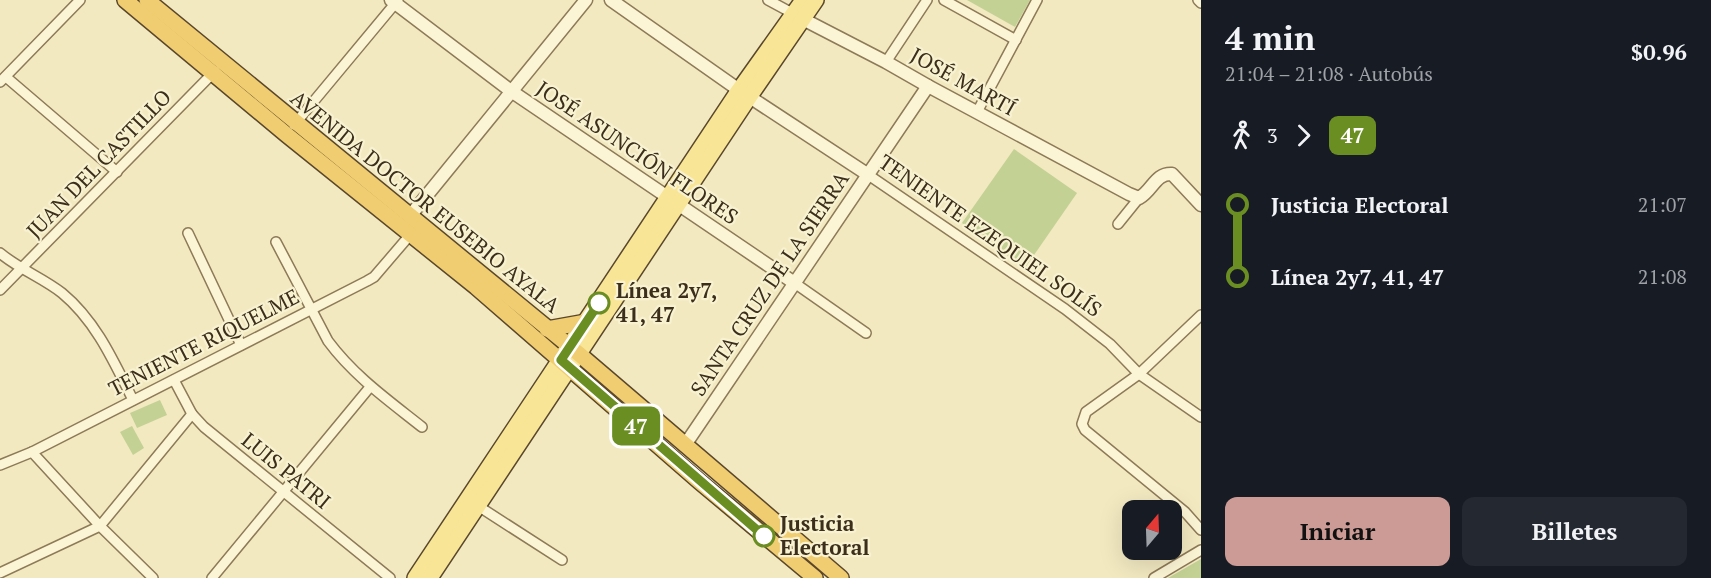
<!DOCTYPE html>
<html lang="es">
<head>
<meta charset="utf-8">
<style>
	:root { --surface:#171b24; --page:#242831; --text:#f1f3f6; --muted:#9ea1a6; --accent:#cd9b96 }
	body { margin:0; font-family:"PT Serif",serif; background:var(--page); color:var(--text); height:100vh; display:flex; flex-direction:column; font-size:22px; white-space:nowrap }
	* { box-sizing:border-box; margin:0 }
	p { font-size:20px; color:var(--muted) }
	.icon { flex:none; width:33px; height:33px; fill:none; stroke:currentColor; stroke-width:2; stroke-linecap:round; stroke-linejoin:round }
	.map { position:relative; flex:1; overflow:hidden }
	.details { display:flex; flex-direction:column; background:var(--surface); width:510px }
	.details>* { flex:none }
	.badge { padding:0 12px; border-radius:9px; font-size:21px; line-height:39px }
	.needle { width:39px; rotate:19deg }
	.tools { position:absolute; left:1122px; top:500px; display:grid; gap:12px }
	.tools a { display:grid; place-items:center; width:60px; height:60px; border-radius:12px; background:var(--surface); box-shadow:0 6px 24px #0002; font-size:30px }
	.map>.badge { position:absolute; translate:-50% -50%; box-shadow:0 0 0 3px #fff }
	.legs { display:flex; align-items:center; gap:9px; height:66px; padding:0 24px; font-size:20px }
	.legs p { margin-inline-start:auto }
	.overview { display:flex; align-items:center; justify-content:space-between; height:102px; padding:0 24px }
	h1 { font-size:33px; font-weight:800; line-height:45px }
	.primary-button { display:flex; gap:12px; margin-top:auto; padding:12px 24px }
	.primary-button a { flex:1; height:69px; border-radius:12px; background:var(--accent); color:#111; font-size:24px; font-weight:800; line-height:69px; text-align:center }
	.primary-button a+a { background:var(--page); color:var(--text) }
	ul { padding:0 24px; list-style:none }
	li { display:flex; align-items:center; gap:21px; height:72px; font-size:22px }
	li i { display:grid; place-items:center; width:9px; height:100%; margin:0 8px; background:currentColor }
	li i::after { content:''; width:15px; height:15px; margin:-8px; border:4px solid; border-radius:50%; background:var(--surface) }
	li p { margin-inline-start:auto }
	li:first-child i { background:linear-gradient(#0000 50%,currentColor 0) }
	li:last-child i { background:linear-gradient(currentColor 50%,#0000 0) }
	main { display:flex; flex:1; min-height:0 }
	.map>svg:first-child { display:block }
	.green { fill:#c3d194 }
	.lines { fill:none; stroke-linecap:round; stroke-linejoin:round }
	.minor-casing { stroke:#8d7a57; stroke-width:12 }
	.tertiary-casing { stroke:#8d7a57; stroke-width:15 }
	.primary-casing { stroke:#5a472b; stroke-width:18 }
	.trunk-casing { stroke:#5a472b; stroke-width:18 }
	.minor { stroke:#fcf5d5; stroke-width:9 }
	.tertiary { stroke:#fcf5d5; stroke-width:12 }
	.primary { stroke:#f8e595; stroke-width:15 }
	.trunk { stroke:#f0cd70; stroke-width:15 }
	.line-1-casing { stroke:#fff; stroke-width:14 }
	.line-1 { stroke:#6b8e23; stroke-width:9 }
	.stop-1-dot { fill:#fff; stroke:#6b8e23; stroke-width:3 }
	.labels { text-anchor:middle; stroke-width:4.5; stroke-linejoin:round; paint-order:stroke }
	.street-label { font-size:21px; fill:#3b2f1c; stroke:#f8f2d1 }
	.stop-label { font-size:21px; font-weight:bold; fill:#3b2f1c; stroke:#f8f2d1; text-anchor:start }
</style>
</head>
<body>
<main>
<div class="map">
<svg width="1201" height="578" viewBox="0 0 1201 578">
	<rect width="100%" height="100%" fill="#f2e9c1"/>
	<g class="green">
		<path d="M967,0H1030L1015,27Z"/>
		<path d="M1014,149L1077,193L1025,268L962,223Z"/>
		<path d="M160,400L167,415L137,428L130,413Z"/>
		<path d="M132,426L144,448L133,455L120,432Z"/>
		<path d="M1201,559V578H1168Z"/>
	</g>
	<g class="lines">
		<defs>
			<g id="minor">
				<path d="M768,0L794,14"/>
				<path d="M944,0L1016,40"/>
				<path d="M1198,0L1201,3"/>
				<path d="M886,62L927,0"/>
				<path d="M6,77L117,172"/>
				<path d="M0,82L80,0"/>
				<path d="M977,112L1037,0"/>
				<path d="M294,125L398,0"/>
				<path d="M867,174L1065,309L1110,344L1139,374L1201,417"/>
				<path d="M1118,224L1139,198"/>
				<path d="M188,233L241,345"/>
				<path d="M276,242L328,341C354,376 388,400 422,427"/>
				<path d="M0,253C19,269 43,278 62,293C96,321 114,362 133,400"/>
				<path d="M796,284L866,333"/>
				<path d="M0,290L215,71"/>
				<path d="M1201,315L1139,374L1086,412L1082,424L1085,430L1185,512L1201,530"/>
				<path d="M174,380L192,414L204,427L390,578"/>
				<path d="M32,452L100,526L153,578"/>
				<path d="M0,465L32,452L367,281L374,277L410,235"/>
				<path d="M475,504L562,560"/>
				<path d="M0,573L100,526L192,414"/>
				<path d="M212,578L370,387"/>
				<path d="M1154,578L1201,550"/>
			</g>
			<g id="tertiary">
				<path d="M391,0L511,91L796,284"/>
				<path d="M611,0L739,90L867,174"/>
				<path d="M795,15L886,62L928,86L1129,194L1139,198C1153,190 1155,173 1172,174L1201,205"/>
				<path d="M410,216L586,0"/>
				<path d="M685,445L928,86"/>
			</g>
			<g id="primary">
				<path d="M415,578L739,90L803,0"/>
				<path d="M430,578L750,96L816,0"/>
			</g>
			<g id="trunk">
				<path d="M125,0L287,135L476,287L700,482L815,578"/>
				<path d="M147,0L579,354L841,578"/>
				<path d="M547,329L586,322"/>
			</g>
		</defs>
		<use href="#minor" class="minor-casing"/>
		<use href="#tertiary" class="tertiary-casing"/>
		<use href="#primary" class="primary-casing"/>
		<use href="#trunk" class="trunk-casing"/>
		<use href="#minor" class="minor"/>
		<use href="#tertiary" class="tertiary"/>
		<use href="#primary" class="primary"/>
		<use href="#trunk" class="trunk"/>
	</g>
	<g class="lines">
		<defs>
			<path id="line-1" d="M599,303L561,360L764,536"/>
		</defs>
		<use href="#line-1" class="line-1-casing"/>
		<use href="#line-1" class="line-1"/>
	</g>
	<g class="stop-1-dot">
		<circle cx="599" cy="303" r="10"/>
		<circle cx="764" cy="536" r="10"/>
	</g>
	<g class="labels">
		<g class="street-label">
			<text transform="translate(963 82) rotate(29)" y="7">JOSÉ MARTÍ</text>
			<text transform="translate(637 153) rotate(34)" y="7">JOSÉ ASUNCIÓN FLORES</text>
			<text transform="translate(99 164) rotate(-46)" y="7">JUAN DEL CASTILLO</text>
			<text transform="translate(425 202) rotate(39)" y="7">AVENIDA DOCTOR EUSEBIO AYALA</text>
			<text transform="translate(990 236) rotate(35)" y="7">TENIENTE EZEQUIEL SOLÍS</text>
			<text transform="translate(770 284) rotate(-56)" y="7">SANTA CRUZ DE LA SIERRA</text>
			<text transform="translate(204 343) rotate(-27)" y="7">TENIENTE RIQUELME</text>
			<text transform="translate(286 471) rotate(39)" y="7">LUIS PATRI</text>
		</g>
		<g class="stop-label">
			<text x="616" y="298">Línea 2y7,<tspan x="616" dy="24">41, 47</tspan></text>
			<text x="780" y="531">Justicia<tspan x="780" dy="24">Electoral</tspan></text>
		</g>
	</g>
</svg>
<div class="tools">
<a><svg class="needle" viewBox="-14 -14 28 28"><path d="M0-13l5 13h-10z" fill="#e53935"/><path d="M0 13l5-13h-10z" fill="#9ea1a6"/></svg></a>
</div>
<b class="badge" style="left:636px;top:426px;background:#6b8e23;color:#fff">47</b>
</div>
<section class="details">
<div class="overview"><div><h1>4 min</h1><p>21:04 – 21:08 · Autobús</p></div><b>$0.96</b></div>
<div class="legs"><svg class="icon" aria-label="walk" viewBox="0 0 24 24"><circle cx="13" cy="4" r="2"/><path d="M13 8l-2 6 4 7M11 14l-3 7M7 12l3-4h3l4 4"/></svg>3<svg class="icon" aria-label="forward" viewBox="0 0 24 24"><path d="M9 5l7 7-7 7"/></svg><b class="badge" style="background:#6b8e23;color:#fff">47</b></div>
<ul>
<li><i style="color:#6b8e23"></i><b>Justicia Electoral</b><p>21:07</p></li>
<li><i style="color:#6b8e23"></i><b>Línea 2y7, 41, 47</b><p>21:08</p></li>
</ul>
<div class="primary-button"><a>Iniciar</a><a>Billetes</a></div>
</section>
</main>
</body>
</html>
